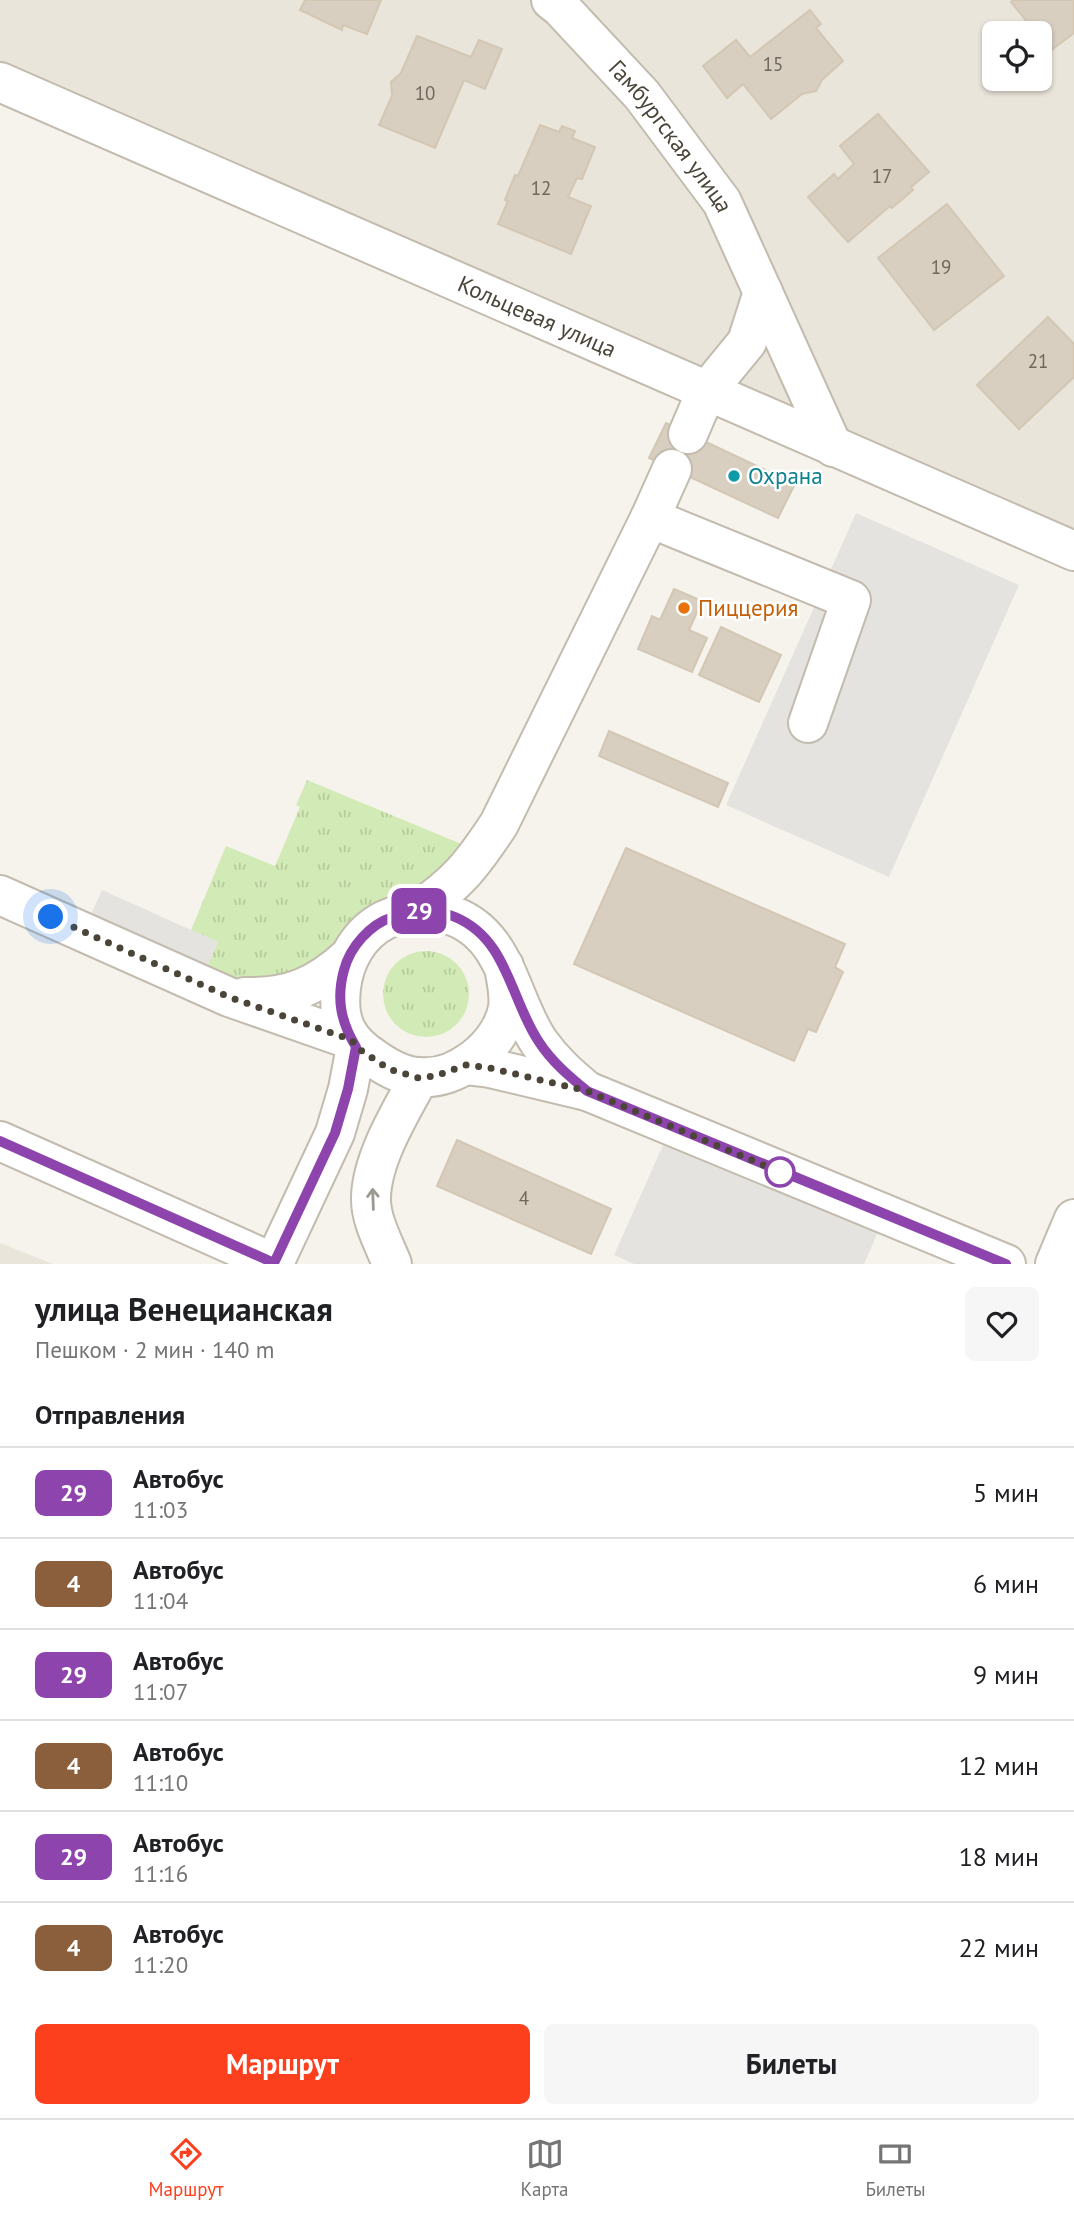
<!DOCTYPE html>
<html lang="ru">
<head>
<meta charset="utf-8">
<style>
	:root { --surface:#fff; --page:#f6f6f6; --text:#202124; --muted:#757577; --line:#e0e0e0; --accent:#fc3f1d }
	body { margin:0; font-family:"PT Sans",sans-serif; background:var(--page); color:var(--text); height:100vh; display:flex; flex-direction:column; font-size:26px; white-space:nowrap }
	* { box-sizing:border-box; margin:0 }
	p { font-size:23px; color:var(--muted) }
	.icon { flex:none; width:38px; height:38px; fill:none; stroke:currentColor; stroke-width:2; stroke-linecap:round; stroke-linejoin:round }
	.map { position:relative; height:1264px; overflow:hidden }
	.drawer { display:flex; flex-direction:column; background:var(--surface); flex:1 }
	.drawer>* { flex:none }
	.badge { padding:0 14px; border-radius:10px; font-size:24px; line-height:46px }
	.tools { position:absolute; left:982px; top:21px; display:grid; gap:14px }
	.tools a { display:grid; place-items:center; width:70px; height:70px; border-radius:10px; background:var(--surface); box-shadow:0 2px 5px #0004; font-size:35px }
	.you { position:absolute; width:35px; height:35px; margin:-18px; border:5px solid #fff; border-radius:50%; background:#1a73e8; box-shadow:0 0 0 10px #1a73e833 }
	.map>.badge { position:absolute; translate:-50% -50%; box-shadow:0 0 0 4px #fff }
	h2 { padding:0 35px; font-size:26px; line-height:63px }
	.round { display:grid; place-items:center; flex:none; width:74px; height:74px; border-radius:10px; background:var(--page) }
	.summary { display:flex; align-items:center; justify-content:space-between; height:119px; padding:0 35px }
	h1 { font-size:33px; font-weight:700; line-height:52px }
	.primary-button { display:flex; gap:14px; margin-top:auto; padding:14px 35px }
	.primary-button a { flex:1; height:80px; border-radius:10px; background:var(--accent); color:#fff; font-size:28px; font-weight:700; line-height:80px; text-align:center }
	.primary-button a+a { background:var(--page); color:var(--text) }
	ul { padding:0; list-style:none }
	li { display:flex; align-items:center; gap:21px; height:91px; padding:0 35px; border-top:2px solid var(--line) }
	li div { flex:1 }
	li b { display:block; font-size:26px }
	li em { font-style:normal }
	li .badge { min-width:77px; font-weight:700; text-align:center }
	.menu { display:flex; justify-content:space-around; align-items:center; height:98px; border-top:2px solid var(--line); background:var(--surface); font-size:19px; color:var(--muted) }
	.menu a { display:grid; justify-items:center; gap:4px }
	.menu .selected { color:var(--accent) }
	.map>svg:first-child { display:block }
	.residential { fill:#eae5da; fill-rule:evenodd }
	.grass { fill:url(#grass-tufts) }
	.parking { fill:#e5e3e0 }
	.building { fill:#d8cfc1; stroke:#d3c7b4; stroke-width:2 }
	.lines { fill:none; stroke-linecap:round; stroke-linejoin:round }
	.minor-casing { stroke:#c2bbae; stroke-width:42 }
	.minor { stroke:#fff; stroke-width:38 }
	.oneway { stroke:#9c9892 }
	.line-casing { stroke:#fff; stroke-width:16 }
	.line { stroke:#8e44ad; stroke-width:10 }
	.walk { stroke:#4b4439; stroke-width:7; stroke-dasharray:0 12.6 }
	.culture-dot { fill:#0f9aa8; stroke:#fff; stroke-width:2.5 }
	.food-dot { fill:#e8710a; stroke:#fff; stroke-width:2.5 }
	.stop-dot { fill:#fff; stroke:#8e44ad; stroke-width:3.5 }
	.labels { text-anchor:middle; stroke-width:5; stroke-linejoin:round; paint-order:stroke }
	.number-label { font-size:19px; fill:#6e675b }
	.street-label { font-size:23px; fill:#4b4439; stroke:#fff }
	.culture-label { font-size:23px; fill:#0d838f; stroke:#fff; text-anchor:start }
	.food-label { font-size:23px; fill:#c56008; stroke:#fff; text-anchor:start }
</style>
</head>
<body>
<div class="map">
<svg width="1074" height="1264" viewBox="0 0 1074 1264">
	<defs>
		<pattern id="grass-tufts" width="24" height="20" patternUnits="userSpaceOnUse" patternTransform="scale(1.75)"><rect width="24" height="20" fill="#d2eab5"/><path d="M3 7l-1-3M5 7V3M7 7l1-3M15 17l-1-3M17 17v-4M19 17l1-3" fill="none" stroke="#b6ca9c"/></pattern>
	</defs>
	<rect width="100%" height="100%" fill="#f6f3ec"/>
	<g class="residential">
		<path d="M0,0H1074V562L0,92ZM994,33H1040V79H994Z"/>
		<path d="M0,1243L53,1264H0Z"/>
	</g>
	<g class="grass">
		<path d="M307,780L476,850L440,884L404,893L376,906L325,965L262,994L207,967L218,942L191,930L226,846L275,866L300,807L296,805Z"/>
		<circle cx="426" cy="994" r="43"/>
	</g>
	<g class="parking">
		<path d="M856,513L1019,585L889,877L726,805Z"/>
		<path d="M102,890L218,942L207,967L91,915Z"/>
		<path d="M664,1143L878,1232L864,1264H634L614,1255Z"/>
	</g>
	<g class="building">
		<path d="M305,0H381L367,34L343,25L342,30L300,10Z"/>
		<path d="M1013,0H1074V33L1050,51L1040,38V33H1036L1011,2Z"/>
		<path d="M810,10L821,24L816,28L843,61L822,80L816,91L802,94L771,119L743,84L727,98L703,66L736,40L750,57Z"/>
		<path d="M417,36L471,57L479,40L502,49L485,89L464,80L435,148L379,125L392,96L391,82L401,73Z"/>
		<path d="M878,114L929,172L911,187L913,190L892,208L890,206L848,242L808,197L834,174L838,179L854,164L840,146Z"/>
		<path d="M540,125L559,132L562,126L575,131L572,138L595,147L582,179L577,178L568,197L591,206L571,254L498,224L508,201L505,200L515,175L518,176Z"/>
		<path d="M947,204L1004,276L934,330L878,258Z"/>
		<path d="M1048,317L1074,344V377L1019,429L977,385Z"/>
		<path d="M666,423L795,484L778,518L649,458Z"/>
		<path d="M674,589L702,601L689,630L707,638L692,672L638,649L652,616L660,620Z"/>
		<path d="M721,627L781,655L759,702L699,675Z"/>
		<path d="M609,731L728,783L718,807L599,756Z"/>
		<path d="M626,848L845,944L835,967L843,972L816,1032L808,1029L794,1061L574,964Z"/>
		<path d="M457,1140L611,1209L591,1254L437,1186Z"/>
	</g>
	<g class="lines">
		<defs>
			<g id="minor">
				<path id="s1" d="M551,0L561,8L642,95L722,202L833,447"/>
				<path id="s2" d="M0,82L1074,551"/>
				<path d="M688,434L706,392L747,342L763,292"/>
				<path d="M650,518L851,600L808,723"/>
				<path d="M0,895L229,997L352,1040"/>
				<path d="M417,911C458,883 472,865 499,824L650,518L672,469"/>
				<path d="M504,966C506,980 510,994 508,1008C501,1046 457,1081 418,1077C402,1076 388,1068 375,1059C347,1041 337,1022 341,988C344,960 359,933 385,920C404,911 426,908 447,914C507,931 509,998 539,1042C553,1062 569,1076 587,1091"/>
				<path d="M245,997C290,998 317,986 350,956"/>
				<path d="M465,1065L490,1068L587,1091L1006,1264"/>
				<path d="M0,1141L276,1264"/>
				<path d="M274,1263L335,1133L348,1089L356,1047"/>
				<path d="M392,1264C384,1244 370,1219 371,1197C372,1158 401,1111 419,1078"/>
				<path d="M1055,1264L1074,1219"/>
			</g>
		</defs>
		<use href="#minor" class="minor-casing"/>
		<use href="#minor" class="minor"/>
	</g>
	<defs><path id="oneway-shaft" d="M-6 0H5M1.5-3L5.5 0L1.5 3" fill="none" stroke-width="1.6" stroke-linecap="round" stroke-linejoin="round" transform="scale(1.75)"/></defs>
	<use class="oneway" href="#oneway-shaft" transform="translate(373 1199) rotate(-92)"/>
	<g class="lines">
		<defs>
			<path id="line" d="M0,1141L274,1263L335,1133L348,1089L356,1047C341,1022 336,999 344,970C350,947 370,924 393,917C414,910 434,908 455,917C508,939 510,999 539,1042C552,1062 569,1076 587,1091L1006,1264"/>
		</defs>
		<use href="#line" class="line-casing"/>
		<use href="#line" class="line"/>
		<path class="walk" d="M51,917L229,997L352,1040L356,1047L389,1069L419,1078L435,1076L466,1065L490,1068L587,1091L780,1172"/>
	</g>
	<circle class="culture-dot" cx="734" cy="476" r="7"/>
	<circle class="food-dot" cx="684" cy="608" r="7"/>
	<circle class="stop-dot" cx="780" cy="1172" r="14"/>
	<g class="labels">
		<g class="number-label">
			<text x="773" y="71">15</text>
			<text x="425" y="100">10</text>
			<text x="882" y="183">17</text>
			<text x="541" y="195">12</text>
			<text x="941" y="274">19</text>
			<text x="1038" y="368">21</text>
			<text x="524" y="1205">4</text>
		</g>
		<g class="street-label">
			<text dy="8" stroke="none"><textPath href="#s1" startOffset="182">Гамбургская улица</textPath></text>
			<text dy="8" stroke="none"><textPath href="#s2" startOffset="586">Кольцевая улица</textPath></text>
		</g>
		<g class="culture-label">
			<text x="748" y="484">Охрана</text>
		</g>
		<g class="food-label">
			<text x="698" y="616">Пиццерия</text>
		</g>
	</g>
</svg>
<div class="tools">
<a><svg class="icon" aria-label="locate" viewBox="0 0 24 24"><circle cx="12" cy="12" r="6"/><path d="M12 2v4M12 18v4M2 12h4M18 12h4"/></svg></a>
</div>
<div class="you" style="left:51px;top:917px"></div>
<b class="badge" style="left:419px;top:911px;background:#8e44ad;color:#fff">29</b>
</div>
<section class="drawer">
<div class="summary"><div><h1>улица Венецианская</h1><p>Пешком · 2 мин · 140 m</p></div><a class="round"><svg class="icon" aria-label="heart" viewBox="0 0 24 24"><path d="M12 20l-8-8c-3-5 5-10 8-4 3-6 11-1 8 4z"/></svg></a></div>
<h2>Отправления</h2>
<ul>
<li><span class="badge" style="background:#8e44ad;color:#fff">29</span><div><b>Автобус</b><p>11:03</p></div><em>5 мин</em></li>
<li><span class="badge" style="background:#8b5e3c;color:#fff">4</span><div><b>Автобус</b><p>11:04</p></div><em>6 мин</em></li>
<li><span class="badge" style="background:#8e44ad;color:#fff">29</span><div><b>Автобус</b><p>11:07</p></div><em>9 мин</em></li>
<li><span class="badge" style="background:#8b5e3c;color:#fff">4</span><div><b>Автобус</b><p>11:10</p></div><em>12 мин</em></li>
<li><span class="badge" style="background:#8e44ad;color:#fff">29</span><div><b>Автобус</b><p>11:16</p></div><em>18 мин</em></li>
<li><span class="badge" style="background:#8b5e3c;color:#fff">4</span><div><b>Автобус</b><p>11:20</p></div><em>22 мин</em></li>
</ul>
<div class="primary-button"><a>Маршрут</a><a>Билеты</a></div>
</section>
<nav class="menu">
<a class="selected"><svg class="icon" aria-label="directions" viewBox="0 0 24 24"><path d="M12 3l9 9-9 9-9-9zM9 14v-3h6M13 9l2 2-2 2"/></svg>Маршрут</a>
<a><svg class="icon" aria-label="map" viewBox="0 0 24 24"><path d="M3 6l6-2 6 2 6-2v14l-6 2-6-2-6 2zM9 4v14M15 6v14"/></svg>Карта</a>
<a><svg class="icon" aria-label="tickets" viewBox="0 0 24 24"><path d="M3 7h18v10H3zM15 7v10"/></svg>Билеты</a>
</nav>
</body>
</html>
